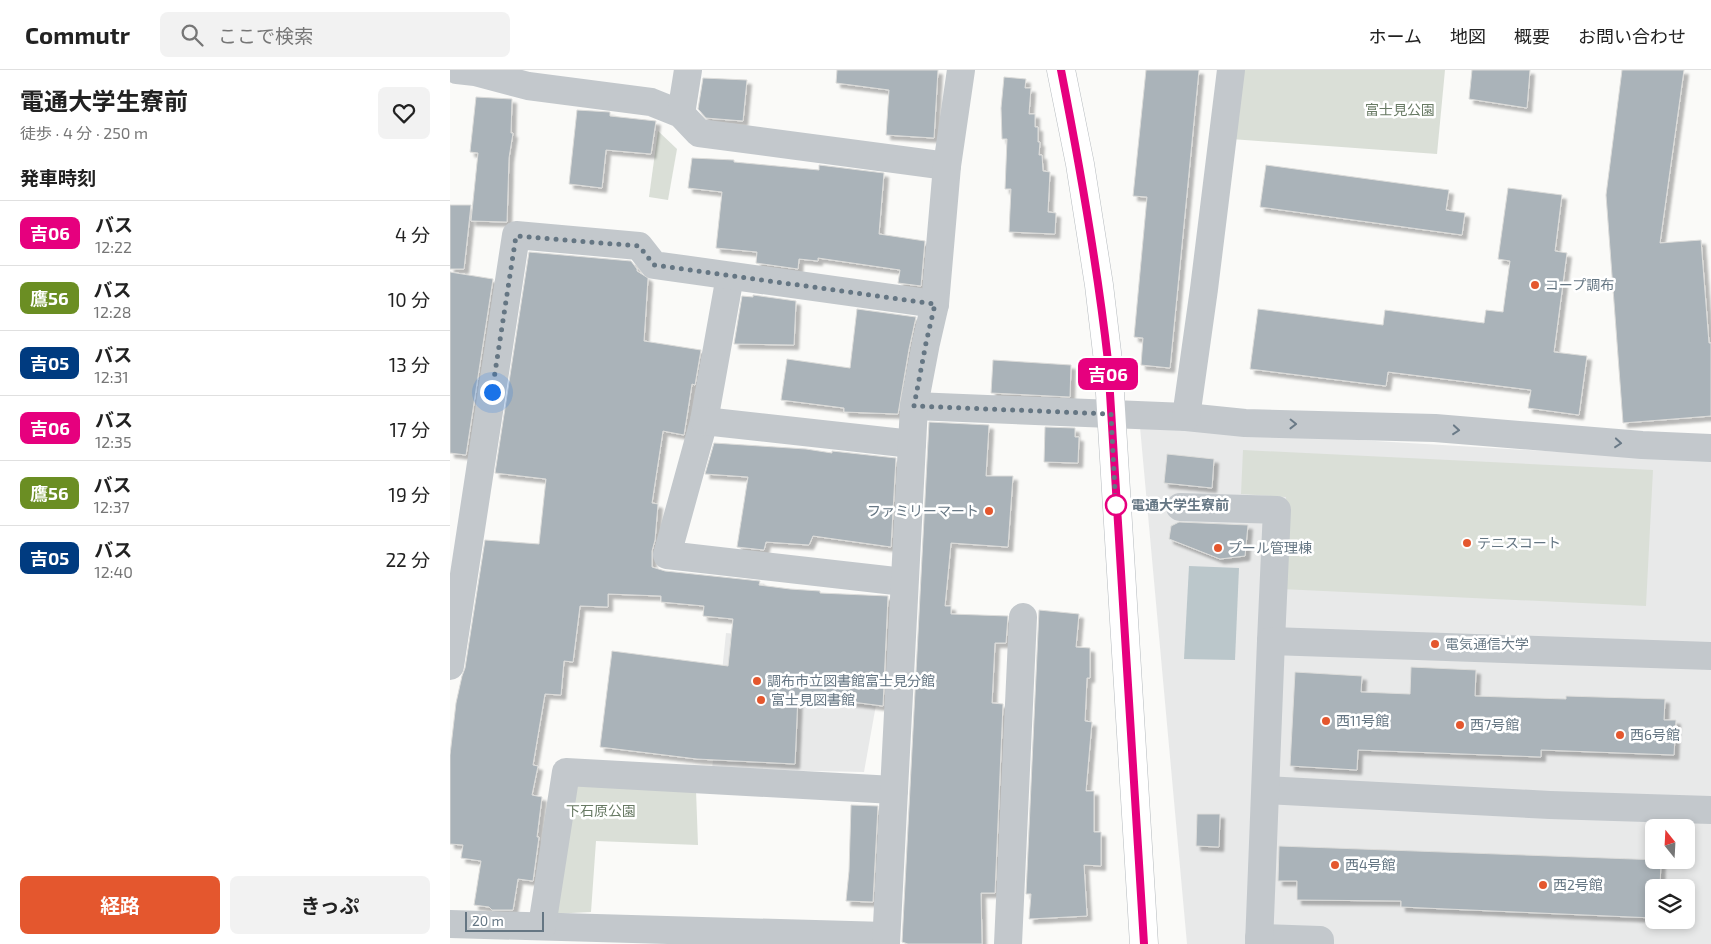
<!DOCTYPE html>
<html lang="ja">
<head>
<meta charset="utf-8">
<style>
	:root { --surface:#fff; --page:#f2f2f2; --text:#222; --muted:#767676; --line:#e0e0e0; --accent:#e4572e }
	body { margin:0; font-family:"Exo 2","Noto Sans JP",sans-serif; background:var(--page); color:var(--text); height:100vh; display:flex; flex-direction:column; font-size:19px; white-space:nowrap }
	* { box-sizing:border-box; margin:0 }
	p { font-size:16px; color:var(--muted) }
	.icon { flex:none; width:28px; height:28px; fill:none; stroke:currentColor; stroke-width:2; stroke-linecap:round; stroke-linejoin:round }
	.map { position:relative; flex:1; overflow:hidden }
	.panel { display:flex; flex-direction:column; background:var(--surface); width:450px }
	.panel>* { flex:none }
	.badge { padding:0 10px; border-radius:8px; font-size:18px; line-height:32px }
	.needle { width:32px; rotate:342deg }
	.tools { position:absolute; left:1195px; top:749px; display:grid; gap:10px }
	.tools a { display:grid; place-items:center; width:50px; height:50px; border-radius:8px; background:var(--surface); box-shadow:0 2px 8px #0003; font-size:25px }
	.scale { position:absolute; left:15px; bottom:12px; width:79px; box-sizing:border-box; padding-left:5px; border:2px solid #657683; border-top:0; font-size:14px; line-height:18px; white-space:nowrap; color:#657683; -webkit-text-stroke:4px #fff; paint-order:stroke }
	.you { position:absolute; width:25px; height:25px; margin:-12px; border:4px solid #fff; border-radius:50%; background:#1a73e8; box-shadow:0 0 0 8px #1a73e833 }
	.map>.badge { position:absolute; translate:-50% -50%; box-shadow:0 0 0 2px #fff }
	h2 { padding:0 20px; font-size:19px; line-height:45px }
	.round { display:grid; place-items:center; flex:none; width:52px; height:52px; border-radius:8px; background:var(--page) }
	.head { display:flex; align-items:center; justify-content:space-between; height:85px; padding:0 20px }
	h1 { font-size:24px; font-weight:700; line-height:38px }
	.action { display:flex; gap:10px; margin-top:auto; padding:10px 20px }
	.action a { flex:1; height:58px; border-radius:8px; background:var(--accent); color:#fff; font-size:20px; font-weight:700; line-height:58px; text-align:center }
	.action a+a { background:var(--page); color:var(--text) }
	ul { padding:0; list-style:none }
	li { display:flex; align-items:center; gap:15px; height:65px; padding:0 20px; border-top:1px solid var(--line) }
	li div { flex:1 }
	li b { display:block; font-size:19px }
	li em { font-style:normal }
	li .badge { min-width:55px; font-weight:700; text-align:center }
	header { display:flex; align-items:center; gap:30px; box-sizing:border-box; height:70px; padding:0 25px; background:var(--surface); border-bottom:1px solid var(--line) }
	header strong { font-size:24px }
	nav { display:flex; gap:28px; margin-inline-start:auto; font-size:18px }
	.search { width:350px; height:45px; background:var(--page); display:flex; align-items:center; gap:12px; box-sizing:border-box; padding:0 18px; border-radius:8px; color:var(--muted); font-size:19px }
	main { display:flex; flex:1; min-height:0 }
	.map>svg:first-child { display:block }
	.built { fill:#e8e9e9; fill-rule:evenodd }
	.green { fill:#dadfd7 }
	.water { fill:#bbc7cb }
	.building { fill:#aab3b9; stroke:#dcdcda; filter:url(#shadow) }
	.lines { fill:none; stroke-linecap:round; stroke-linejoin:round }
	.major-casing { stroke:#b5babe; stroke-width:29 }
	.minor { stroke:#c3c8cc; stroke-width:28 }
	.major { stroke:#fff; stroke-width:28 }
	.oneway { stroke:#6a7a87 }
	.line-casing { stroke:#fff; stroke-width:11 }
	.line { stroke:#e6007e; stroke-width:8 }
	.walk { stroke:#657683; stroke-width:5; stroke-dasharray:0 9 }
	.poi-dot { fill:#e4572e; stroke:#fff; stroke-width:2 }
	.stop-dot { fill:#fff; stroke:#e6007e; stroke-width:2.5 }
	.labels { text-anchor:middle; stroke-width:5; stroke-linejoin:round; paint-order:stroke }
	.park-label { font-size:14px; fill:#687a64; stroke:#fff }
	.poi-label { font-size:14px; fill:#657683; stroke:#fff; text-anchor:start }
	.stop-label { font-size:14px; font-weight:bold; fill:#657683; stroke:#fff; text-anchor:start }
</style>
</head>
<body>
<header>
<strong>Commutr</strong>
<div class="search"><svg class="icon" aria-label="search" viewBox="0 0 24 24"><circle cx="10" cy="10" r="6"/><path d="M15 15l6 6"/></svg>ここで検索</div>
<nav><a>ホーム</a><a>地図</a><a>概要</a><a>お問い合わせ</a></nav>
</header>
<main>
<section class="panel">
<div class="head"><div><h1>電通大学生寮前</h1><p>徒歩 · 4 分 · 250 m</p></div><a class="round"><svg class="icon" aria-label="heart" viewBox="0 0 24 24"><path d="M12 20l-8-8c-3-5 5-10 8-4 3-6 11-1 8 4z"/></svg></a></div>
<h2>発車時刻</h2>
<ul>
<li><span class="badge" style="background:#e6007e;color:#fff">吉06</span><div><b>バス</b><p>12:22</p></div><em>4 分</em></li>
<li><span class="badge" style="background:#6b8e23;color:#fff">鷹56</span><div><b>バス</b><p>12:28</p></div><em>10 分</em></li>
<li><span class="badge" style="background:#003b80;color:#fff">吉05</span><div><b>バス</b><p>12:31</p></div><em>13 分</em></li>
<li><span class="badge" style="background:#e6007e;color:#fff">吉06</span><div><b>バス</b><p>12:35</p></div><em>17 分</em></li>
<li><span class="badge" style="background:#6b8e23;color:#fff">鷹56</span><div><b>バス</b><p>12:37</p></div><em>19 分</em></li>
<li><span class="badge" style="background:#003b80;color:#fff">吉05</span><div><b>バス</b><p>12:40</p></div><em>22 分</em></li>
</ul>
<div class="action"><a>経路</a><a>きっぷ</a></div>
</section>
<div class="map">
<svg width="1261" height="874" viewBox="0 0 1261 874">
	<defs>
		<filter id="shadow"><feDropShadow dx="4.5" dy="4.5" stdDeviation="1" flood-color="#0004"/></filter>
	</defs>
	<rect width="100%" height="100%" fill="#fafaf8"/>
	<g class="built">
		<path d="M690,357L1261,391V874H737ZM1204,758H1236V790H1204ZM1204,818H1236V850H1204Z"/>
		<path d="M276,563L436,579L414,702L262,699Z"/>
	</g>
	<g class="green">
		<path d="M787,0H995L987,84L781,69Z"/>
		<path d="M208,61L227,79L218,130L199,127Z"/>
		<path d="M793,380L1203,400L1196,536L831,519L836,427L791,424Z"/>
		<path d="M124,709L246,720L248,775L146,771L141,842L101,844Z"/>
	</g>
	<path class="water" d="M739,496L789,498L785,590L734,589Z"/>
	<g class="building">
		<path d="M387,0H488L484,68L436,65L439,20L386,13Z"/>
		<path d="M696,0H749L720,298L691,295L693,268L684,267L697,127L683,126Z"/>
		<path d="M1022,0H1080L1077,38L1019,29Z"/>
		<path d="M1172,0H1234L1210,173L1251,170L1259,273H1261V346L1173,353L1156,125Z"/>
		<path d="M554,7L576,9L575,18H581L579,44H585V57H588V72H590L589,85H592L593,101L600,102L598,142L606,143L605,164L559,162L561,119H555L557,69H552L551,38Z"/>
		<path d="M253,8L297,10L293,51L256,48L248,39Z"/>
		<path d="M26,27L62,29L61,63H63L59,88L57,152L21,151L28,83L20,82Z"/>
		<path d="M127,40L160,42V46L206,51L201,84L156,80L152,118L119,114Z"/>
		<path d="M242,88L284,90V92L369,100V95L434,103L429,164L475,171L471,216L448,213L450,200L368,188V191L349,189L348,199L306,193L307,182L266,178L272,122L238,118Z"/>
		<path d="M816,95L999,120L996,140L1015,143L1012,165L810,137Z"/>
		<path d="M1058,118L1112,125L1105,181L1117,183L1104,282L1137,286L1129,345L1078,338L1081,320L938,302L936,316L800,299L808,239L933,255L935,240L1034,253L1036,240L1053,242L1060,191L1048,189Z"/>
		<path d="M0,135H21L14,199H0Z"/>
		<path d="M79,182L181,191L187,199V201L198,208L194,271L251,280L245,315L242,314L234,365L213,361L202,433L208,434L205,470L202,481V497L215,501L310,511L309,515L340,519L370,521V523L438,526L433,636L348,625L345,694L247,689L150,677L162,581L278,596L283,549L253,546L254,536L211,532V526L158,524V537L130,536L123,592L114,591L111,625L95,624L83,695L88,696L82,725L92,727L87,767H89L83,811L68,809L63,840H42L39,837L24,835L31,791L11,788L13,775L0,774V685L6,633L12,606L15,598L35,470L89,474L96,409L45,403Z"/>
		<path d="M0,202L43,209L16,385L0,383Z"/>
		<path d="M303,225L346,231L344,275L284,274L292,226L303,227Z"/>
		<path d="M407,239L466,247L459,279L448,344L394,342V338L331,330L337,289L400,298Z"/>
		<path d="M543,290L621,295L620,327L541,323Z"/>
		<path d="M479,352L539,355L536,406H563L558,477L501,473L495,536H501V544L558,546L556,573H545L542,633L553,634L545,823H531L532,874H458L452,872Z"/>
		<path d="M595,357L625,358V367H629L628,393L594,392Z"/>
		<path d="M264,373L356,379L382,383V381L446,388L441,477L363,466L359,475L316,472L314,480L287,477L298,407L255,404Z"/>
		<path d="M717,384L764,389L762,418L714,413Z"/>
		<path d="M729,452L798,455L795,486L770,489L719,469L721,456Z"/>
		<path d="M589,540L629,544L626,577L640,578V608H637L635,651L642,652L636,721H644V762H651V796L634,795L637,846L579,849L581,824H576Z"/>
		<path d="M961,597L1026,600L1025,626L1116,629V626L1215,629L1214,650H1226L1224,685L1091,680V687L908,680L907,700L840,696L845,602L912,606L911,622L960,624Z"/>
		<path d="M401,735L428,736L423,832L396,831L399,801Z"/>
		<path d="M747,744H770L769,777L746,776Z"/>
		<path d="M829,776L1211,790L1210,818H1204V848L951,837V831L847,830V811H828Z"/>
	</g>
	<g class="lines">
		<defs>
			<path id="major" d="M611,0L630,94L649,215L658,291L694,874"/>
		</defs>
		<use href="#major" class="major-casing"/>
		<g class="minor">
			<path d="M7,0L25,2L78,16L201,32L231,44L249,63L497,96"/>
			<path d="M231,44L238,0"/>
			<path d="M280,206L254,351L217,485L454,512"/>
			<path d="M464,336L736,347L795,353L985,358L1192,375L1261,378"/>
			<path d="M736,347L754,219L781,0"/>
			<path d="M254,351L462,374"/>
			<path d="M730,437L827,440L821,571"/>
			<path d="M0,596L66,165L189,176L204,195L485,234"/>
			<path d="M816,720L1100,735L1261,740"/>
			<path d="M0,854L436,866"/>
			<path d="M92,856L116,702L444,720"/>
			<path d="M809,868L870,870V874"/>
			<path d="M436,874L464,336L476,273L485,234L497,96L511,0"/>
			<path d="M558,874L573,547"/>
			<path d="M809,874L821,571L1261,586"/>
		</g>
		<use href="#major" class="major"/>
	</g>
	<defs><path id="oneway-chevron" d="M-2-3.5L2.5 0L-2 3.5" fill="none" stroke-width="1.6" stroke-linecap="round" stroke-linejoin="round" transform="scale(1.25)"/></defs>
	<g class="oneway">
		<use href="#oneway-chevron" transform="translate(843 354) rotate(1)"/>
		<use href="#oneway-chevron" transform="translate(1006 360) rotate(5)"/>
		<use href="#oneway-chevron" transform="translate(1168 373) rotate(5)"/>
	</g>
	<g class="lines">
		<defs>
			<path id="line" d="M611,0C630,97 647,193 658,291L694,874"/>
		</defs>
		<use href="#line" class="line-casing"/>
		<use href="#line" class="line"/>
		<path class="walk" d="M42,322L66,166L189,176L204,195L485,234L476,273L464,336L661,344L666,442V435"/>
	</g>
	<g class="poi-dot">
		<circle cx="1085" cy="215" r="5"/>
		<circle cx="539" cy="441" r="5"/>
		<circle cx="1017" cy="473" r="5"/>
		<circle cx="768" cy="478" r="5"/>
		<circle cx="985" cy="574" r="5"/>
		<circle cx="307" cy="611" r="5"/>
		<circle cx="311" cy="630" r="5"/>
		<circle cx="876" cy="651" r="5"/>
		<circle cx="1010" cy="655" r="5"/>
		<circle cx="1170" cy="665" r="5"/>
		<circle cx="885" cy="795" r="5"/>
		<circle cx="1093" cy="815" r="5"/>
	</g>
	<circle class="stop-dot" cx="666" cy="435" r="10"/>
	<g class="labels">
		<g class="park-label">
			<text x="950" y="45">富士見公園</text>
			<text x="151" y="746">下石原公園</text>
		</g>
		<g class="poi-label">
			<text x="1095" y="220">コープ調布</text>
			<text x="529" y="446" text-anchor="end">ファミリーマート</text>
			<text x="1027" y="478">テニスコート</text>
			<text x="778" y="483">プール管理棟</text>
			<text x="995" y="579">電気通信大学</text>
			<text x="317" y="616">調布市立図書館富士見分館</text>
			<text x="321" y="635">富士見図書館</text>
			<text x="886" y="656">西11号館</text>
			<text x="1020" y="660">西7号館</text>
			<text x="1180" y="670">西6号館</text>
			<text x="895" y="800">西4号館</text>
			<text x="1103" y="820">西2号館</text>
		</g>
		<g class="stop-label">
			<text x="681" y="440">電通大学生寮前</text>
		</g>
	</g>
</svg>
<div class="tools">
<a><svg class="needle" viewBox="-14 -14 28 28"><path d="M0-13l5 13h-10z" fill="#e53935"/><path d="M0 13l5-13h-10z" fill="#767676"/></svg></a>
<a><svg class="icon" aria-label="layers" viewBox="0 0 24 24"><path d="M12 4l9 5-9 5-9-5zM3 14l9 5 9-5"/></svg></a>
</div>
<div class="scale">20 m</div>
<div class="you" style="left:42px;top:322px"></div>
<b class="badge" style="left:658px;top:304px;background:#e6007e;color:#fff">吉06</b>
</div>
</main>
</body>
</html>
